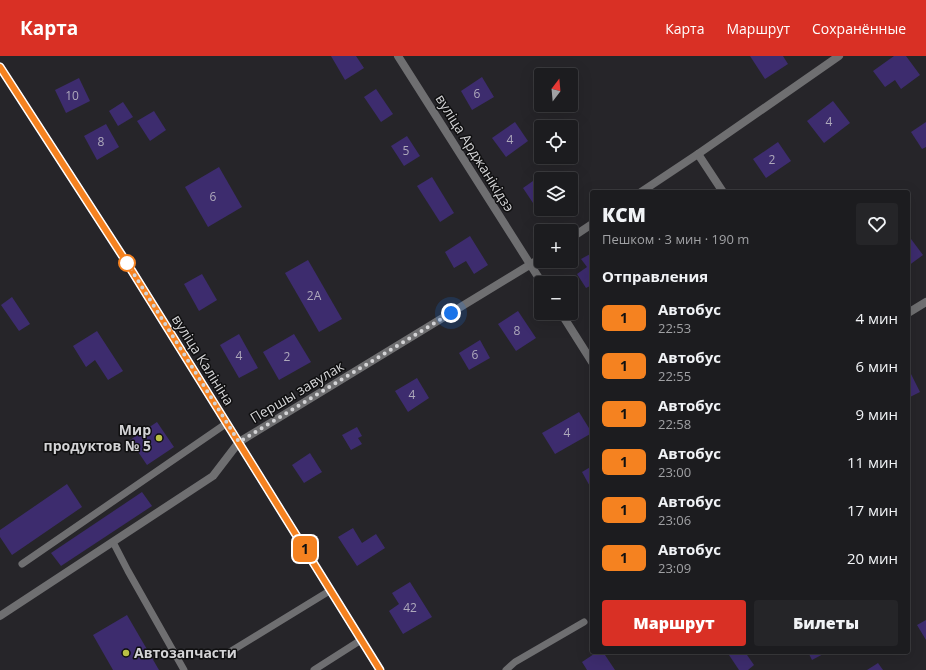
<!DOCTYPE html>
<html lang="ru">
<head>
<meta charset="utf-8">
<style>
	:root { --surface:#1c1c1f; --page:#252528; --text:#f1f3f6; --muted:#a0a1a4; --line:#3a3a3d; --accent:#d93025 }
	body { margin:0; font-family:"Open Sans",sans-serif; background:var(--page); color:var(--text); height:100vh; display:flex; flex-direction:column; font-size:15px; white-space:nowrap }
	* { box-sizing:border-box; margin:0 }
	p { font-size:13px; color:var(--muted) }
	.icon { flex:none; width:22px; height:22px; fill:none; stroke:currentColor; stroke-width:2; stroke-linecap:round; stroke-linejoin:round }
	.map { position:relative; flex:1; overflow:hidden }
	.sheet { position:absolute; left:590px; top:134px; width:320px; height:464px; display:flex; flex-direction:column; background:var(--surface); border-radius:4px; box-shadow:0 4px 16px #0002,0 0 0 1px var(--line) }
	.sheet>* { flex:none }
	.badge { padding:0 8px; border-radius:6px; font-size:14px; line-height:26px }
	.needle { width:26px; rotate:16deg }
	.tools { position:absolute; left:534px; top:12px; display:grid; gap:8px }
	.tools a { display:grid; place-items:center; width:44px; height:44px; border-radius:4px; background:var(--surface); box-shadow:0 4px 16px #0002,0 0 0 1px var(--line); font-size:20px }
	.you { position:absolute; width:20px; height:20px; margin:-10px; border:3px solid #fff; border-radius:50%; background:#1a73e8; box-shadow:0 0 0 6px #1a73e833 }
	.map>.badge { position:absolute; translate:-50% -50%; box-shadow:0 0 0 2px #fff }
	h2 { padding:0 12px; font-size:15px; line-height:36px }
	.round { display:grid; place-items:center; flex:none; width:42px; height:42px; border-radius:4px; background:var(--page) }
	.summary { display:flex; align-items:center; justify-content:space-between; height:68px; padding:0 12px }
	h1 { font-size:19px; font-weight:800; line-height:30px }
	.primary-button { display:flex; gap:8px; margin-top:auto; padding:8px 12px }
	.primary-button a { flex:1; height:46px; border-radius:4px; background:var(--accent); color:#fff; font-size:16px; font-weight:800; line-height:46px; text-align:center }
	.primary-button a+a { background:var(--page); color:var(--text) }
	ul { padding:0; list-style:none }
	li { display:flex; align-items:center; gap:12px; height:48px; padding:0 12px }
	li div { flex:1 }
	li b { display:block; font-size:15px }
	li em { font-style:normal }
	li .badge { min-width:44px; font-weight:700; text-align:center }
	header { display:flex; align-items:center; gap:24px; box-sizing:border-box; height:56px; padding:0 20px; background:var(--accent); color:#fff }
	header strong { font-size:19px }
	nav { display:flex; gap:22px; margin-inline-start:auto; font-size:14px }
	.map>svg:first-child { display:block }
	.building { fill:#3d2c6e }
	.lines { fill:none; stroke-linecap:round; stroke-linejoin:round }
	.lane { stroke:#6f6f71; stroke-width:7 }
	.street { stroke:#6f6f71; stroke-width:8 }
	.secondary { stroke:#99999c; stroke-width:8 }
	.line-casing { stroke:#fff; stroke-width:9 }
	.line { stroke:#f58220; stroke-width:6 }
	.walk { stroke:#d3d3d5; stroke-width:4; stroke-dasharray:0 7.2 }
	.stop-dot { fill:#fff; stroke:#f58220; stroke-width:2 }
	.poi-dot { fill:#bac045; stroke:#0f0f10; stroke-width:1.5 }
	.labels { text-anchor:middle; stroke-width:3; stroke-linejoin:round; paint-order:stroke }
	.number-label { font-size:12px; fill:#aea9bb }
	.street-label { font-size:14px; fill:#d3d3d5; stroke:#0f0f10 }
	.poi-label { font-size:14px; font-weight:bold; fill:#d3d3d5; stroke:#0f0f10; text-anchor:end }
</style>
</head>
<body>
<header>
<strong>Карта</strong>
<nav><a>Карта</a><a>Маршрут</a><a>Сохранённые</a></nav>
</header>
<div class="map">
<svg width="926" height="614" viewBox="0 0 926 614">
	<rect width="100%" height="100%" fill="#262529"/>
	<g class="building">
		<path d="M331,0H356L364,12L345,24Z"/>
		<path d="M750,0H783L788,8L765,23Z"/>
		<path d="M894,0H906L920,19L901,33L895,24L885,31L873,15Z"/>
		<path d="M482,21L494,41L472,54L461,35Z"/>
		<path d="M79,22L90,45L66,57L55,34Z"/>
		<path d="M376,33L393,58L381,66L364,41Z"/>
		<path d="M833,45L850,67L824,87L807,65Z"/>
		<path d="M123,46L133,61L118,70L109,55Z"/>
		<path d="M154,55L166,74L150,85L137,65Z"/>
		<path d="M515,66L528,85L506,101L492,82Z"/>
		<path d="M926,66V91L922,93L911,76Z"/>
		<path d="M106,68L119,91L97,104L84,80Z"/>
		<path d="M407,80L420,100L404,110L391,90Z"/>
		<path d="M778,86L791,105L766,122L753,103Z"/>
		<path d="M219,111L242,151L208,171L185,131Z"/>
		<path d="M543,118L546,123H541V146L535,150L523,132Z"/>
		<path d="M432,121L454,157L440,166L417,130Z"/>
		<path d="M908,179L923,199L908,210Z"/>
		<path d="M470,180L488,209L474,218L466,205L454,212L445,196Z"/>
		<path d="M592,197V229L586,232L577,218L587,211L581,203Z"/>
		<path d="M308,204L342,263L319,276L285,217Z"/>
		<path d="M202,218L217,244L199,255L184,228Z"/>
		<path d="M12,241L30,268L19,275L1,249Z"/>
		<path d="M518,255L536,282L516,295L498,268Z"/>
		<path d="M97,275L123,315L108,324L95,304L86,311L73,290Z"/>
		<path d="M239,278L258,312L239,322L220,289Z"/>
		<path d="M294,278L311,306L279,324L263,296Z"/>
		<path d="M480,284L490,302L469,314L459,297Z"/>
		<path d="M908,312L920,336L908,342Z"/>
		<path d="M417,322L429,342L408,356L395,335Z"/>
		<path d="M579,356L592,377L555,398L542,377Z"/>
		<path d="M157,366L174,391L147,409L130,384Z"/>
		<path d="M357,371L362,380L358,382L362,388L351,394L342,379Z"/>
		<path d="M310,397L322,416L304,427L292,409Z"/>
		<path d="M592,410V434L582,416Z"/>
		<path d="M67,428L82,451L12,499L0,481V474Z"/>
		<path d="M142,436L152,450L61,510L51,497Z"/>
		<path d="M353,472L362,487L376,478L385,492L357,510L338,481Z"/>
		<path d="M410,526L432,561L403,578L389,555L399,548L392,537Z"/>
		<path d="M127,559L159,614H113L93,579Z"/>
		<path d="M926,564V584L917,569Z"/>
		<path d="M597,596H603L615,614H587L582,606Z"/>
		<path d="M727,596H745L754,609L748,614H739Z"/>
		<path d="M808,596H827L812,604Z"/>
		<path d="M878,607L883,614H867Z"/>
	</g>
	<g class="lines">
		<g class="lane">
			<path d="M113,486L128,515L184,614"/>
			<path d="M22,508L227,367"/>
			<path d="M228,597L331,534"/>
			<path d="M314,614L361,584"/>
			<path d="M506,614L515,606L584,566"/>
		</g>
		<g class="street">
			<path d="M398,0L542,227"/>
			<path d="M698,98L723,136"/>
			<path d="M641,136L698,98L839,0"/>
			<path d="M571,182L592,168"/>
			<path d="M561,257L592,306"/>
			<path d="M908,257L926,246"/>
			<path d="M0,560L213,420L239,386L541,202"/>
		</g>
		<path class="secondary" d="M0,11L127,207L380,614"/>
	</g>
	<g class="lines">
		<defs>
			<path id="line" d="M0,11L127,207L380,614"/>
		</defs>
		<use href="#line" class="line-casing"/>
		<use href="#line" class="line"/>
		<path class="walk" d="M127,207L239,386L451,257"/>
	</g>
	<circle class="stop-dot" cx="127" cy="207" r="8"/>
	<g class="poi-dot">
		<circle cx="159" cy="382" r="4"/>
		<circle cx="126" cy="597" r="4"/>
	</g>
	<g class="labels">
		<g class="number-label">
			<text x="477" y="42">6</text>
			<text x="72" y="44">10</text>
			<text x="829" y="70">4</text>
			<text x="510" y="88">4</text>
			<text x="101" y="90">8</text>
			<text x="406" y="99">5</text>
			<text x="772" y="108">2</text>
			<text x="213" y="145">6</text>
			<text x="314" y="244">2А</text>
			<text x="517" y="279">8</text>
			<text x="475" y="303">6</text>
			<text x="239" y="304">4</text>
			<text x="287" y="305">2</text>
			<text x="412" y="343">4</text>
			<text x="567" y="381">4</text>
			<text x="410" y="556">42</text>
		</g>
		<g class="street-label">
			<text transform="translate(475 97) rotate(58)" y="5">вуліца Арджанікідзэ</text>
			<text transform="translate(203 304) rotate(58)" y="5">вуліца Калініна</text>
			<text transform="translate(297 336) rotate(-31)" y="5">Першы завулак</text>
		</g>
		<g class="poi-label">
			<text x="151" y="379">Мир<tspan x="151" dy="16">продуктов № 5</tspan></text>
			<text x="134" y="602" text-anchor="start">Автозапчасти</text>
		</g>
	</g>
</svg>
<div class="tools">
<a><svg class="needle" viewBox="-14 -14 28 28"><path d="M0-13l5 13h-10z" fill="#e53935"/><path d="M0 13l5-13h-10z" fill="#a0a1a4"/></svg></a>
<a><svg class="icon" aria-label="locate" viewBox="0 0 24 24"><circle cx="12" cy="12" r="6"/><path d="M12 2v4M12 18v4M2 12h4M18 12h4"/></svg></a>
<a><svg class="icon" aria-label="layers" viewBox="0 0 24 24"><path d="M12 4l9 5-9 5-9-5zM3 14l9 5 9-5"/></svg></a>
<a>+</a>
<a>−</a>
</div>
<div class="you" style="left:451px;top:257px"></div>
<b class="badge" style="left:305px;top:493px;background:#f58220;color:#111">1</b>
<section class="sheet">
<div class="summary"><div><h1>КСМ</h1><p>Пешком · 3 мин · 190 m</p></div><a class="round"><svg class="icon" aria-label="heart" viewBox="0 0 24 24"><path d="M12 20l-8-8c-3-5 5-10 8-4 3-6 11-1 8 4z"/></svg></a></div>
<h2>Отправления</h2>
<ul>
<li><span class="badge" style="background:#f58220;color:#111">1</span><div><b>Автобус</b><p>22:53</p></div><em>4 мин</em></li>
<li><span class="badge" style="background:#f58220;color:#111">1</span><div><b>Автобус</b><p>22:55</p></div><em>6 мин</em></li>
<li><span class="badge" style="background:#f58220;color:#111">1</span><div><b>Автобус</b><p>22:58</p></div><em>9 мин</em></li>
<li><span class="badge" style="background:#f58220;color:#111">1</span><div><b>Автобус</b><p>23:00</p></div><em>11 мин</em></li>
<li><span class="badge" style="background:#f58220;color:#111">1</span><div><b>Автобус</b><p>23:06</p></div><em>17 мин</em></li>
<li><span class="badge" style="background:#f58220;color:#111">1</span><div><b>Автобус</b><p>23:09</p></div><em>20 мин</em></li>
</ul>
<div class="primary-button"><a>Маршрут</a><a>Билеты</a></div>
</section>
</div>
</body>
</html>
